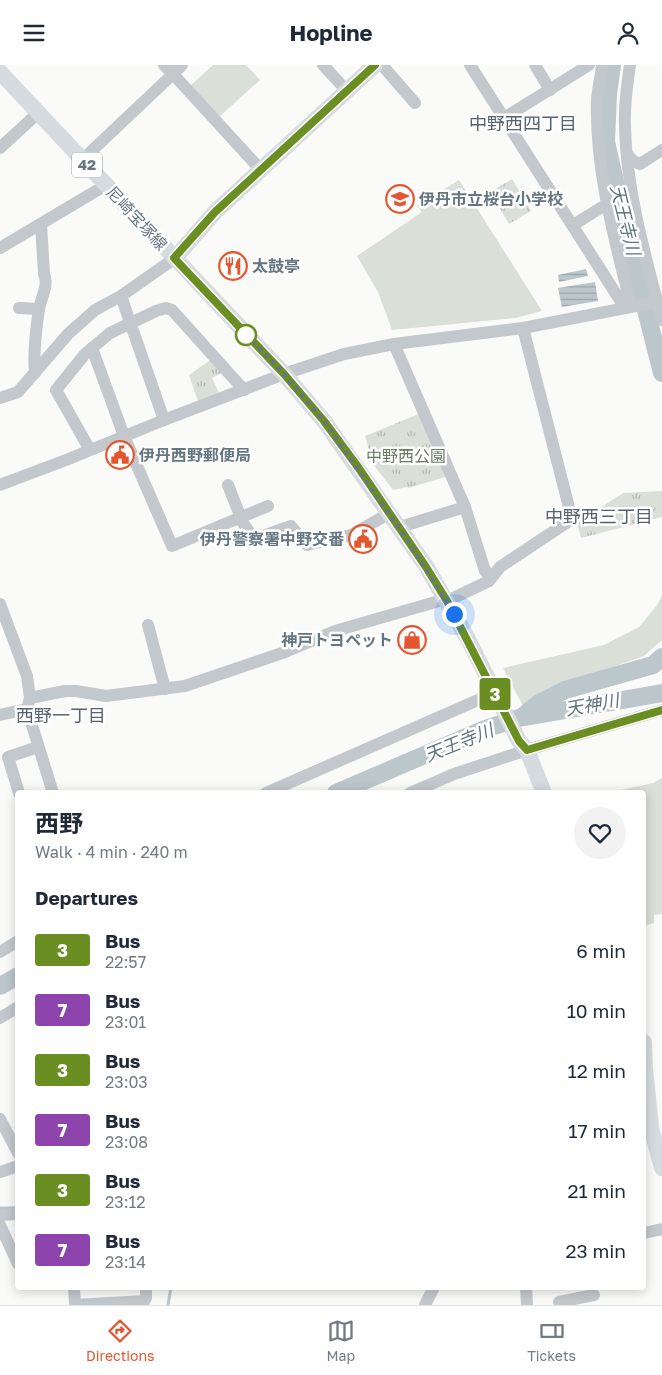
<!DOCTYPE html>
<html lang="en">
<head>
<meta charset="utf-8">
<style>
	:root { --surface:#fff; --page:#f2f2f3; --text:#1f2937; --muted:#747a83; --line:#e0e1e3; --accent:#e4572e }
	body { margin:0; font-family:"Golos Text","Noto Sans JP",sans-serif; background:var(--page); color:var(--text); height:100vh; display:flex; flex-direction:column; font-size:19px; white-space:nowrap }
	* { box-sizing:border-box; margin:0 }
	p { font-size:16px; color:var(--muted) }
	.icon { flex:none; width:28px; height:28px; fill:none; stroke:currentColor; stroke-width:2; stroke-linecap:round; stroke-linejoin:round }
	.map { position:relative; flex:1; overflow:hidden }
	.drawer { position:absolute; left:15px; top:725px; width:631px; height:500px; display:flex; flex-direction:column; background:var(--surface); border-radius:5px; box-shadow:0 2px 12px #0003 }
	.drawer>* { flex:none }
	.badge { padding:0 10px; border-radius:4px; font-size:18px; line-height:32px }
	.you { position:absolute; width:25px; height:25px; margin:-12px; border:4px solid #fff; border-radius:50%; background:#1a73e8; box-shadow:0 0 0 8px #1a73e833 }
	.map>.badge { position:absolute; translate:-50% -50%; box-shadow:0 0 0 2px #fff }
	h2 { padding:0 20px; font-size:19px; line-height:45px }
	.round { display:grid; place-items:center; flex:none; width:52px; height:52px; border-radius:26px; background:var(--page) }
	.head { display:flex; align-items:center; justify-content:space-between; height:85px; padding:0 20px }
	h1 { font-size:24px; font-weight:700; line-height:38px }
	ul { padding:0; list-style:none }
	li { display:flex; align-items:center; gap:15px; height:60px; padding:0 20px }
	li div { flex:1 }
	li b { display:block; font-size:19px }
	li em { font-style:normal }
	li .badge { min-width:55px; font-weight:700; text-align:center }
	header { display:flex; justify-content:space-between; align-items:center; height:65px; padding:0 20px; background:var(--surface); font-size:22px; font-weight:700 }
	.tabs { display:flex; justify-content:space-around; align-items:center; height:70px; border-top:1px solid var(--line); background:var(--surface); font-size:14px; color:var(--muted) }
	.tabs a { display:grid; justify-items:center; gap:2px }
	.tabs .on { color:var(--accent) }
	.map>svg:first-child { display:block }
	.grass { fill:url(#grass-tufts) }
	.garden { fill:#dadfd7 }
	.water { fill:url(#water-rules) }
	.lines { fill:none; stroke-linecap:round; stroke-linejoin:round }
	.stream { stroke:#bbc7cb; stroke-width:3 }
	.river { stroke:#bbc7cb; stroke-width:18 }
	.minor { stroke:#c3c8cc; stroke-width:12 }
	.major { stroke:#d6dbdf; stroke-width:16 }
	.line-casing { stroke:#fff; stroke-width:11 }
	.line { stroke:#6b8e23; stroke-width:8 }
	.walk { stroke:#657683; stroke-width:5; stroke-dasharray:0 9 }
	.stop-dot { fill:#fff; stroke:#6b8e23; stroke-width:2.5 }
	.labels { text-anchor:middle; stroke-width:5; stroke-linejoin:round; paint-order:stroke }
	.shield { fill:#fff; stroke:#939fa8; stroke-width:1 }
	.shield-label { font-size:15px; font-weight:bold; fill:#657683 }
	.poi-label { font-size:16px; font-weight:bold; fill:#657683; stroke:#fff; text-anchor:start }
	.street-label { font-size:16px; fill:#657683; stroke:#fff }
	.park-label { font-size:16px; fill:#687a64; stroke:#fff }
	.neighbourhood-label { font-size:18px; fill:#57646e; stroke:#fff }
	.water-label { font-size:18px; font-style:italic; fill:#60757c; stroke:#fff }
</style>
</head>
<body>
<header><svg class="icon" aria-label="menu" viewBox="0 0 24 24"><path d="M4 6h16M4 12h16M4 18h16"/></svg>Hopline<svg class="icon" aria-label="person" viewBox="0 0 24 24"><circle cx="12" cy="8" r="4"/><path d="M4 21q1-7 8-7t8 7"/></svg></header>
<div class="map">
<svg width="662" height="1240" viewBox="0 0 662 1240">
	<defs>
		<pattern id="grass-tufts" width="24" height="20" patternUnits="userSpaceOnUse" patternTransform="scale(1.25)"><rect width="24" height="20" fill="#dadfd7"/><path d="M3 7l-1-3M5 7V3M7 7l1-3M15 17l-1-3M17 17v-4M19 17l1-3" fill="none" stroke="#b4b9b4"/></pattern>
		<pattern id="water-rules" width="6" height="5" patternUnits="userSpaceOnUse" patternTransform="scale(1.25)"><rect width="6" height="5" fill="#bbc7cb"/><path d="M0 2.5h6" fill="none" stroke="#9ca6aa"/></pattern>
	</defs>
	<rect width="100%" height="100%" fill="#fafaf8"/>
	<g class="grass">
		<path d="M512,114L531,146L509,159L490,127Z"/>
		<path d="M213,293L224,307L212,313L220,330L199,339L189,310Z"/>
		<path d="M421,348L449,411L408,423L407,422L393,425L373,399L365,371Z"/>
		<path d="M662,426V452L581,473L577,458L623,428Z"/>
	</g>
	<g class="garden">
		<path d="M213,0H246L260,15L218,53L190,21Z"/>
		<path d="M459,115L542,246L516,253L392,265L378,227L357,191L422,147L417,141Z"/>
		<path d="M662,530V575L644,591L571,617L523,641L503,603L604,580L639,562L658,539Z"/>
		<path d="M662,713V849L654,850V858L644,861V728L612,727L653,718Z"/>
	</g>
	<g class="water">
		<path d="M586,204L588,211L559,217L558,210Z"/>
		<path d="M595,217L598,236L562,242L558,223Z"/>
	</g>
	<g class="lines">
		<g class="stream">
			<path d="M0,1143H18"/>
			<path d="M168,1240L171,1222"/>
		</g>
		<g class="river">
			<path d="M612,0L608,29L606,77L632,190L662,308"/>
			<path d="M525,652L662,628"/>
			<path d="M336,728L485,664L522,652L538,639L565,625L653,600L662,592"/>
			<path d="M0,921L18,911"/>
		</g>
		<g class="minor">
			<path d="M164,0L173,9L182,0"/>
			<path d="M323,0L347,26"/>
			<path d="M382,0L415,38"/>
			<path d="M470,0L625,243"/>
			<path d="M535,0L550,25"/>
			<path d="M602,0C601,11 598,23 597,34C595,102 613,168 629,233L625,243"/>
			<path d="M630,0C627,20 624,41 625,61C626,125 646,193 662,255"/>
			<path d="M504,53L589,0"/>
			<path d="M0,83L38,48"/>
			<path d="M627,89L633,96L640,99L662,85"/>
			<path d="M82,95L173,9L261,105"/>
			<path d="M573,160L607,139"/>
			<path d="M0,183L106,120"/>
			<path d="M121,231L164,355"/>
			<path d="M19,243L39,244"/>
			<path d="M394,279L465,442L485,506L492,511"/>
			<path d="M92,283L124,371L172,481L268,441"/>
			<path d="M35,308C33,288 36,264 39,244C41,233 49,220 44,209L41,159"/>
			<path d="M0,333L18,327L68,269L95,245L121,231L175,193"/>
			<path d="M90,385L56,325L85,289L110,268L156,246L166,243L172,245L244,325"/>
			<path d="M0,420L66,395L164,355L284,309L344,289L394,279L523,263L662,236"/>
			<path d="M228,420L243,458L254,474L291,461L307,480L351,470L390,448"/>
			<path d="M400,462L465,442"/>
			<path d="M447,536L489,516L500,502L572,454L523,263"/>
			<path d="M0,539L27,611L30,633L65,626H76L106,631L185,621L285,587L335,566L446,534"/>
			<path d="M148,560L165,624"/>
			<path d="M30,633L27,644L53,728"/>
			<path d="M0,650L27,644"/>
			<path d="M19,728L8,692L38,682"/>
			<path d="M266,728L494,628"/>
			<path d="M410,728L454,709L527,685L662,645"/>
			<path d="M0,887L18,876"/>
			<path d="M0,953L18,942"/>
			<path d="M0,1054L18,1088"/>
			<path d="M0,1107L18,1101"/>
			<path d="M0,1150L18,1149"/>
			<path d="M0,1160L18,1199"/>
			<path d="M644,1168L662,1164"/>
			<path d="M74,1222L75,1239"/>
			<path d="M526,1222L527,1240"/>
			<path d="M559,1237L594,1230"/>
			<path d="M75,1240L144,1236"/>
			<path d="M142,1240L146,1233V1222"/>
			<path d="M425,1240L434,1222"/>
		</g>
		<g class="major">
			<path d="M0,7L284,309L324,356L426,501L468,574L519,676L527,685L544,728"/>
			<path d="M175,193L215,147L375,0"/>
			<path d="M644,977L645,1003L651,1061"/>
			<path d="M648,1052L662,1103"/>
		</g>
	</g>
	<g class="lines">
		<defs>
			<path id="line" d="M375,0L215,147L174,193L284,309L324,356L358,402L426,502L447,536L519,676L527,685L662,645"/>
		</defs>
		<use href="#line" class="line-casing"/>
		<use href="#line" class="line"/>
		<path class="walk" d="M246,270L244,267L284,309L324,356L408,476L454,549"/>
	</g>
	<defs>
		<symbol id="school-ring" viewBox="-11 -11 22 22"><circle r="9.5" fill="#fff" stroke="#e4572e" stroke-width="1.5"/><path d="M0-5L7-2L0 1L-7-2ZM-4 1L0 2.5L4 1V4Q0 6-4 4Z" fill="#e4572e"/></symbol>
		<symbol id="restaurant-ring" viewBox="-11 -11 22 22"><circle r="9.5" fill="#fff" stroke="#e4572e" stroke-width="1.5"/><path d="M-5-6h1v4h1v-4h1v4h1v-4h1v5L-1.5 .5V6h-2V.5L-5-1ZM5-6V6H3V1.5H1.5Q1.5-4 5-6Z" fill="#e4572e"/></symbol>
		<symbol id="civic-ring" viewBox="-11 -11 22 22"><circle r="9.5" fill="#fff" stroke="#e4572e" stroke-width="1.5"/><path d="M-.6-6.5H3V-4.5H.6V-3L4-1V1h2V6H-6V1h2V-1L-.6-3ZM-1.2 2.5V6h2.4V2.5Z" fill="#e4572e"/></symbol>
		<symbol id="shop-ring" viewBox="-11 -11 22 22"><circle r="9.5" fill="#fff" stroke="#e4572e" stroke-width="1.5"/><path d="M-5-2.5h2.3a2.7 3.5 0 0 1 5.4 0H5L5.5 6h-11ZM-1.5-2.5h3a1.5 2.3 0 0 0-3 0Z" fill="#e4572e"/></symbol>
	</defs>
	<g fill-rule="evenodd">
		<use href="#school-ring" x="384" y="118" width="32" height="32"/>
		<use href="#restaurant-ring" x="217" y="185" width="32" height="32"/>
		<use href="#civic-ring" x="104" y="374" width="32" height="32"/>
		<use href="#civic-ring" x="347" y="458" width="32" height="32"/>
		<use href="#shop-ring" x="396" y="559" width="32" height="32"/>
	</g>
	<circle class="stop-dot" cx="246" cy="270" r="10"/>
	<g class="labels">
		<rect class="shield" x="72" y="87.5" width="30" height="25" rx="4"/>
		<g class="shield-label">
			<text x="87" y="105">42</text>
		</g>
		<g class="poi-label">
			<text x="419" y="140">伊丹市立桜台小学校</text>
			<text x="252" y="207">太鼓亭</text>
			<text x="139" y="396">伊丹西野郵便局</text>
			<text x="344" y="480" text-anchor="end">伊丹警察署中野交番</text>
			<text x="393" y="581" text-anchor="end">神戸トヨペット</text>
		</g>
		<g class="street-label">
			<text transform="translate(137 153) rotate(47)" y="6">尼崎宝塚線</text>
		</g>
		<g class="park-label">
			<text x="406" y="397">中野西公園</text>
		</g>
		<g class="neighbourhood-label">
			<text x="523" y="65">中野西四丁目</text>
			<text x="599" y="458">中野西三丁目</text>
			<text x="61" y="657">西野一丁目</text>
		</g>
		<g class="water-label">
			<text transform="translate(625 155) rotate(76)" y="6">天王寺川</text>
			<text transform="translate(592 640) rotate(-10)" y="6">天神川</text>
			<text transform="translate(459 678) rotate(-22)" y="6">天王寺川</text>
		</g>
	</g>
</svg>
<div class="you" style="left:454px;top:549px"></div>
<b class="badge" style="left:495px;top:629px;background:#6b8e23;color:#fff">3</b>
<section class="drawer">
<div class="head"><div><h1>西野</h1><p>Walk · 4 min · 240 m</p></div><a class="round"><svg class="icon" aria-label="heart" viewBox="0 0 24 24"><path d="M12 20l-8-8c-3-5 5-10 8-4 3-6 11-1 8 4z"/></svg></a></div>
<h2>Departures</h2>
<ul>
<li><span class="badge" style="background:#6b8e23;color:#fff">3</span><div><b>Bus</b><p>22:57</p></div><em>6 min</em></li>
<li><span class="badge" style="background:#8e44ad;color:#fff">7</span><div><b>Bus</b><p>23:01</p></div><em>10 min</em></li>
<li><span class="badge" style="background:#6b8e23;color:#fff">3</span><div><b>Bus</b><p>23:03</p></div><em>12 min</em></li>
<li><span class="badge" style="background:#8e44ad;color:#fff">7</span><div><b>Bus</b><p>23:08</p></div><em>17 min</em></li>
<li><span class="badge" style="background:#6b8e23;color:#fff">3</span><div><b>Bus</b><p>23:12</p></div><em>21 min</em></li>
<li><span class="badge" style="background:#8e44ad;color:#fff">7</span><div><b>Bus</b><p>23:14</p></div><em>23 min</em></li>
</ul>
</section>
</div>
<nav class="tabs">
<a class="on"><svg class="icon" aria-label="directions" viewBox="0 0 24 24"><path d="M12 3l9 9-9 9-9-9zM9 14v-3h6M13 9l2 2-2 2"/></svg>Directions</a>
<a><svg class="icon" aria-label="map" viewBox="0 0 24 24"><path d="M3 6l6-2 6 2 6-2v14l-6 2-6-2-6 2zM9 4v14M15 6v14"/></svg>Map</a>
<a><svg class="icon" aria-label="tickets" viewBox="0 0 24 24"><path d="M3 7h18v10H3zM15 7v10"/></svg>Tickets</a>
</nav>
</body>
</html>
